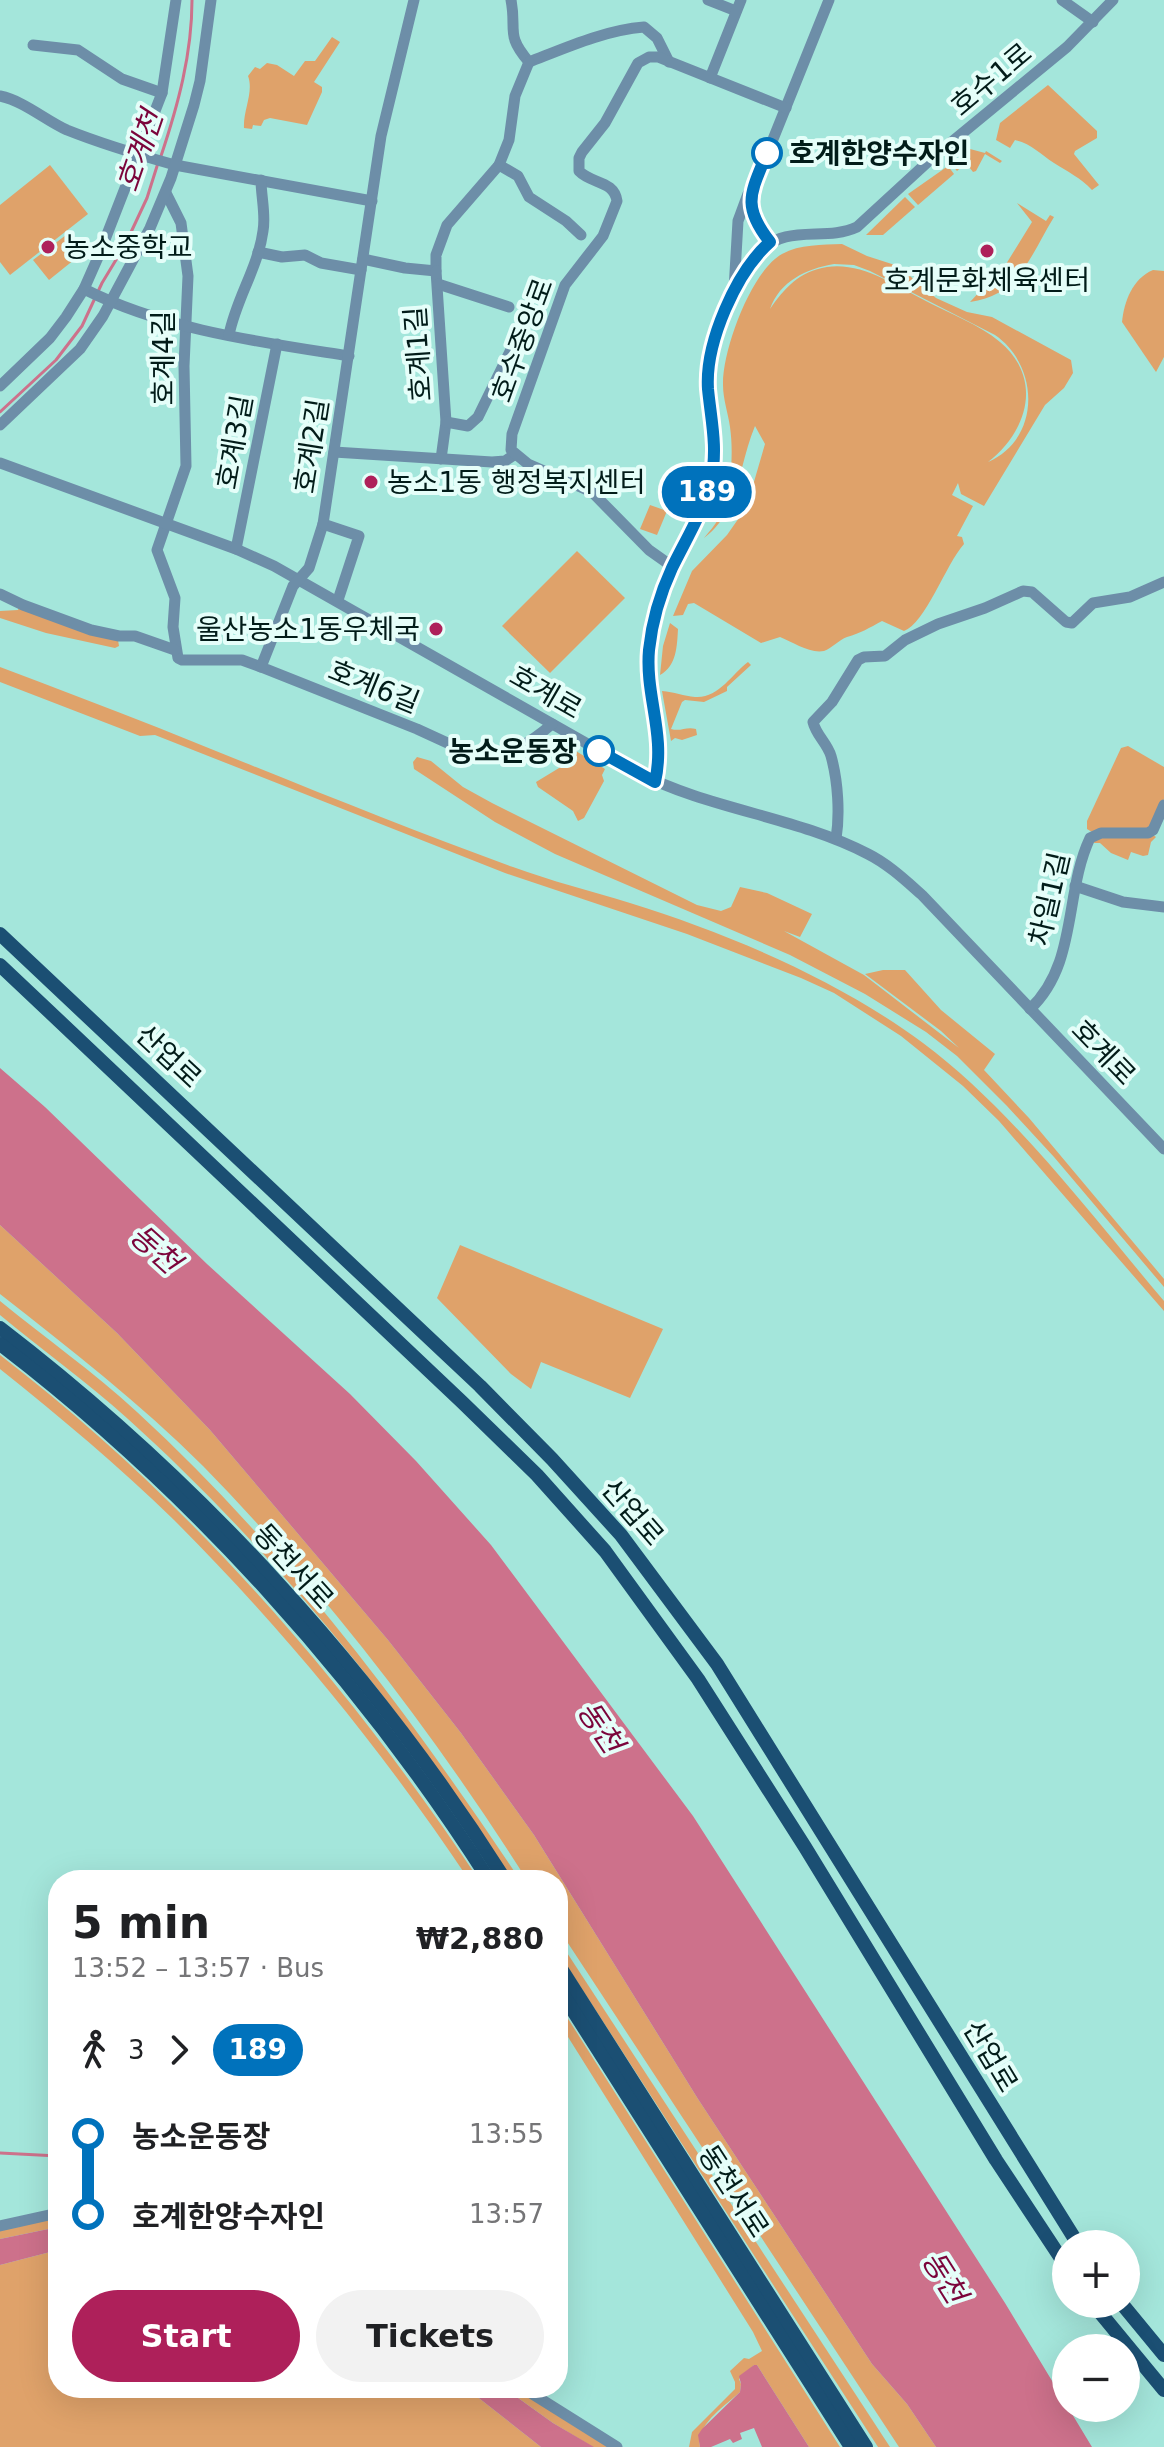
<!DOCTYPE html>
<html lang="en">
<head>
<meta charset="utf-8">
<style>
	:root { --surface:#fff; --page:#f2f2f2; --text:#202124; --muted:#757577; --accent:#ae205a }
	body { margin:0; font-family:"DejaVu Sans","Noto Sans KR",sans-serif; background:var(--page); color:var(--text); height:100vh; display:flex; flex-direction:column; font-size:30px; white-space:nowrap }
	* { box-sizing:border-box; margin:0 }
	p { font-size:26px; color:var(--muted) }
	.icon { flex:none; width:44px; height:44px; fill:none; stroke:currentColor; stroke-width:2; stroke-linecap:round; stroke-linejoin:round }
	.map { position:relative; flex:1; overflow:hidden }
	.drawer { position:absolute; left:48px; top:1870px; width:520px; height:528px; display:flex; flex-direction:column; background:var(--surface); border-radius:32px; box-shadow:0 8px 32px #0002 }
	.drawer>* { flex:none }
	.badge { padding:0 16px; border-radius:26px; font-size:28px; line-height:52px }
	.buttons { position:absolute; left:1052px; top:2230px; display:grid; gap:16px }
	.buttons a { display:grid; place-items:center; width:88px; height:88px; border-radius:50%; background:var(--surface); box-shadow:0 8px 32px #0002; font-size:40px }
	.map>.badge { position:absolute; translate:-50% -50%; box-shadow:0 0 0 4px #fff }
	.legs { display:flex; align-items:center; gap:12px; height:88px; padding:0 24px; font-size:26px }
	.legs p { margin-inline-start:auto }
	.overview { display:flex; align-items:center; justify-content:space-between; height:136px; padding:0 24px }
	h1 { font-size:44px; font-weight:700; line-height:60px }
	.primary-button { display:flex; gap:16px; margin-top:auto; padding:16px 24px }
	.primary-button a { flex:1; height:92px; border-radius:48px; background:var(--accent); color:#fff; font-size:32px; font-weight:700; line-height:92px; text-align:center }
	.primary-button a+a { background:var(--page); color:var(--text) }
	ul { padding:0 24px; list-style:none }
	li { display:flex; align-items:center; gap:28px; height:80px; font-size:30px }
	li i { display:grid; place-items:center; width:12px; height:100%; margin:0 10px; background:currentColor }
	li i::after { content:''; width:20px; height:20px; margin:-10px; border:6px solid; border-radius:50%; background:var(--surface) }
	li p { margin-inline-start:auto }
	li:first-child i { background:linear-gradient(#0000 50%,currentColor 0) }
	li:last-child i { background:linear-gradient(currentColor 50%,#0000 0) }
	.map>svg:first-child { display:block }
	.green { fill:#dfa26a; fill-rule:evenodd }
	.water { fill:#cd718b }
	.lines { fill:none; stroke-linecap:round; stroke-linejoin:round }
	.stream { stroke:#cd718b; stroke-width:3 }
	.minor { stroke:#6d8ea8; stroke-width:11 }
	.major { stroke:#1b4f73; stroke-width:14 }
	.line-1-casing { stroke:#fff; stroke-width:18 }
	.line-1 { stroke:#0072bc; stroke-width:12 }
	.stop-1-dot { fill:#fff; stroke:#0072bc; stroke-width:4 }
	.poi-dot { fill:#ae205a; stroke:#e5fef9; stroke-width:3 }
	.labels { text-anchor:middle; stroke-width:8; stroke-linejoin:round; paint-order:stroke }
	.street-label { font-size:28px; fill:#021c19; stroke:#e5fef9 }
	.stop-label { font-size:28px; font-weight:bold; fill:#021c19; stroke:#e5fef9; text-anchor:start }
	.poi-label { font-size:28px; fill:#021c19; stroke:#e5fef9; text-anchor:start }
	.water-label { font-size:30px; font-style:italic; fill:#7b053b; stroke:#e5fef9 }
</style>
</head>
<body>
<div class="map">
<svg width="1164" height="2447" viewBox="0 0 1164 2447">
	<rect width="100%" height="100%" fill="#a4e6db"/>
	<g class="green">
		<path d="M332,37L340,42L314,82L322,87V92L307,125L270,118L264,120L261,126L253,125L252,129L244,128C243,110 254,92 248,76L255,67L260,69L267,63L277,65L294,76L305,61H315Z"/>
		<path d="M1048,85L1097,131V138L1075,151L1074,154L1099,185L1092,190C1081,178 1068,172 1054,163C1040,154 1032,144 1015,140L1010,148L996,140L1000,123Z"/>
		<path d="M970,149L985,153L986,151L1002,161L1000,163L985,154L976,171L973,172L966,163L957,171L951,164Z"/>
		<path d="M50,165L88,214L10,275L0,262V205Z"/>
		<path d="M948,166L954,174L918,205L908,194Z"/>
		<path d="M905,197L915,207L883,235H866Z"/>
		<path d="M1017,203L1046,221L1050,215L1054,217C1030,256 1019,296 970,302L983,288L989,291L994,281L1001,284L1008,272L1003,269L1032,222Z"/>
		<path d="M70,232L85,251L49,280L33,260Z"/>
		<path d="M842,244L867,256L898,266L936,298L967,312L992,317L1071,360L1073,373L1064,388L1045,405L984,506L961,494L958,483L952,495L973,506L957,536L962,537L964,544C946,564 925,624 904,631L882,621C869,628 861,633 847,637C839,640 832,648 824,651C810,654 793,642 780,637L761,643L694,603L688,604L683,615L673,616L692,571L727,535L741,515L751,492L765,444L755,426C739,464 739,512 704,538C709,532 715,525 719,518C731,493 734,455 730,427C728,413 723,399 723,385C722,351 751,271 782,254C800,244 822,245 842,244ZM834,264L854,265L870,271L995,335C1040,366 1041,439 988,462C1027,432 1044,379 1000,342C979,324 948,313 924,300C894,285 862,262 827,267C799,271 784,289 770,309C780,281 806,269 834,264Z"/>
		<path d="M1153,270L1164,271V357L1156,372L1122,322C1124,302 1132,279 1153,270Z"/>
		<path d="M650,505L667,511L657,535L640,529Z"/>
		<path d="M577,551L625,598L550,673L502,626Z"/>
		<path d="M19,607L118,640L119,646L115,648L46,633L0,618V611L18,610Z"/>
		<path d="M670,623L678,629C677,645 677,666 660,675L663,646Z"/>
		<path d="M748,662L751,665L727,687V691L704,702L685,700L682,702L671,729C681,732 686,726 696,729L697,735L682,740L675,738L671,741L662,691C674,692 684,696 695,697C718,699 732,674 748,662Z"/>
		<path d="M0,667C53,687 106,707 159,728C276,775 394,824 513,867C551,881 591,891 630,903C730,934 838,980 923,1043C1013,1110 1091,1215 1164,1301V1311L999,1121L963,1086L901,1036L834,993L801,978L687,934L505,873L155,735L140,736L0,682Z"/>
		<path d="M563,743L605,769L602,775L604,781L584,818L578,821L573,811L538,787L536,782L564,765L561,745Z"/>
		<path d="M1128,746L1164,767V799L1149,829L1092,832L1087,829V821L1121,748Z"/>
		<path d="M417,757L431,761L463,787L492,803L697,905L721,911L731,907L740,887L767,893L812,914L800,937L784,931L864,975L959,1048L941,1031L865,974L883,970H905L941,1010L995,1054L984,1070L1029,1118L1154,1267L1164,1279V1287L1054,1157L1007,1106L957,1056L926,1032L865,994L790,955L555,854L495,822L414,769L413,762Z"/>
		<path d="M1153,835L1156,837L1151,842L1148,855L1143,856L1131,852L1128,860L1111,853L1100,843H1094L1095,836Z"/>
		<path d="M0,1225L117,1333L210,1430L388,1640L461,1733L534,1835L698,2099L872,2364L907,2404L936,2447H899L558,1928V1880H527C433,1732 325,1591 203,1466C140,1403 70,1349 0,1294Z"/>
		<path d="M460,1245L663,1329L630,1398L541,1362L531,1389L511,1374L437,1298Z"/>
		<path d="M0,1301C45,1338 94,1372 137,1412C286,1549 408,1712 520,1880H512C409,1716 272,1549 128,1419C87,1382 42,1350 0,1315Z"/>
		<path d="M0,1355C189,1500 347,1682 479,1880H469C383,1751 284,1630 174,1520C119,1466 60,1417 0,1369Z"/>
		<path d="M558,1939L890,2447H878L558,1952Z"/>
		<path d="M558,2003L840,2447H809L757,2365H754L739,2379L741,2384L740,2392C725,2406 695,2425 700,2447H689L692,2432L735,2389V2382L730,2371L744,2358L749,2359L762,2351L753,2332L558,2021Z"/>
		<path d="M58,2216V2227L0,2239V2229Z"/>
		<path d="M58,2250V2388H466L541,2447H0V2265Z"/>
		<path d="M504,2388H519L611,2447H593L553,2423Z"/>
	</g>
	<g class="water">
		<path d="M0,1068L45,1107L207,1264L350,1394L416,1461L491,1545L693,1816L1005,2303L1092,2447H936L907,2404L872,2364L698,2099L534,1835L461,1733L388,1640L210,1430L117,1333L0,1225Z"/>
		<path d="M58,2227V2250L0,2265V2239Z"/>
		<path d="M754,2365H757L809,2447H762L754,2428L740,2433L742,2439L733,2443L730,2439L711,2447H700L698,2435L702,2429L740,2392L741,2384L739,2376Z"/>
		<path d="M466,2388H504L553,2423L594,2447H541Z"/>
	</g>
	<g class="lines">
		<g class="stream">
			<path d="M161,156C178,105 192,54 192,0"/>
			<path d="M0,412L56,360L82,326L102,283L125,245L147,198L158,163"/>
			<path d="M0,2153L58,2156"/>
		</g>
		<g class="minor">
			<path d="M511,0C517,31 505,34 529,62C565,48 605,30 644,27L657,38L669,62"/>
			<path d="M708,0L736,11"/>
			<path d="M1062,0L1093,22"/>
			<path d="M33,45L78,50L122,79L162,93"/>
			<path d="M710,78L741,0"/>
			<path d="M0,96C24,101 45,120 67,130C102,144 139,155 175,165L372,201"/>
			<path d="M499,165L518,176L529,197L566,221L581,235"/>
			<path d="M166,193L181,223L188,276L184,366L186,466L157,550L175,598L173,627L178,658L182,660H242L261,667"/>
			<path d="M770,242L752,215L753,189L829,0"/>
			<path d="M258,252L282,257L305,255L321,263L361,270"/>
			<path d="M363,259L405,268L436,271V255L447,225L499,165L509,140L515,96L529,62"/>
			<path d="M436,271L446,422L441,459"/>
			<path d="M438,284L509,307"/>
			<path d="M84,289C165,330 260,342 349,356"/>
			<path d="M734,290L738,221L748,194"/>
			<path d="M229,335C236,299 258,268 263,231C266,215 261,196 261,180"/>
			<path d="M0,386L50,338L66,317L84,289L99,255L162,93L176,0"/>
			<path d="M446,422L468,426L478,417L521,329"/>
			<path d="M0,425L80,349L103,316L150,228L171,178L194,105L200,81L211,0"/>
			<path d="M334,452L492,462L505,461L514,455"/>
			<path d="M0,463L236,549L274,566L637,772C710,810 795,816 868,854C888,864 905,880 922,895L1164,1149"/>
			<path d="M323,524L309,568L293,586L261,667L417,729L478,757C502,762 535,739 552,724"/>
			<path d="M236,549L277,344"/>
			<path d="M673,567L649,550L592,492L528,464L511,450L512,434L565,285L603,236L617,201C614,180 591,184 579,171V158L582,152L605,123L638,63L649,57H658L786,108"/>
			<path d="M0,594L23,605L91,630L119,636H135L175,650"/>
			<path d="M338,600L359,536L323,524L381,136L414,0"/>
			<path d="M655,782C666,733 644,696 649,649C653,620 661,593 673,567C686,538 705,510 711,478C718,446 710,418 708,387C707,350 733,278 759,252C787,223 825,242 857,227L931,159L1067,47L1113,0"/>
			<path d="M836,839C840,814 838,781 831,756C827,743 816,735 813,722L832,702L858,660L864,657L885,656L905,640L938,624L985,608L1023,591L1032,592L1066,622L1072,623L1093,603L1130,597L1164,582"/>
			<path d="M1075,886L1123,902L1164,907"/>
			<path d="M1030,1009C1078,964 1064,893 1090,838L1101,833H1148L1153,830L1164,805"/>
			<path d="M0,2226L58,2213"/>
			<path d="M523,2388L617,2447"/>
		</g>
		<g class="major">
			<path d="M0,934L480,1386L552,1459L621,1535L717,1664L1078,2244"/>
			<path d="M0,965L462,1402L537,1475L605,1551L698,1679L805,1847L996,2160L1066,2266"/>
			<path d="M0,1328C198,1480 372,1669 505,1880"/>
			<path d="M0,1344C190,1489 361,1679 489,1880"/>
			<path d="M558,1964L866,2447"/>
			<path d="M558,1987L851,2447"/>
			<path d="M1093,2304L1164,2390"/>
			<path d="M1122,2304L1164,2355"/>
		</g>
	</g>
	<g class="lines">
		<defs>
			<path id="line-1" d="M599,751L655,782C666,734 645,696 649,650C652,621 660,594 672,568C686,539 704,511 711,480C718,448 711,420 708,389C705,343 736,272 770,242C741,205 751,193 767,153"/>
		</defs>
		<use href="#line-1" class="line-1-casing"/>
		<use href="#line-1" class="line-1"/>
	</g>
	<g class="stop-1-dot">
		<circle cx="767" cy="153" r="14"/>
		<circle cx="599" cy="751" r="14"/>
	</g>
	<g class="poi-dot">
		<circle cx="48" cy="247" r="8"/>
		<circle cx="987" cy="251" r="8"/>
		<circle cx="371" cy="482" r="8"/>
		<circle cx="436" cy="629" r="8"/>
	</g>
	<g class="labels">
		<g class="street-label">
			<text transform="translate(991 79) rotate(-40)" y="10">호수1로</text>
			<text transform="translate(522 340) rotate(-70)" y="10">호수중앙로</text>
			<text transform="translate(418 354) rotate(-94)" y="10">호계1길</text>
			<text transform="translate(163 358) rotate(-90)" y="10">호계4길</text>
			<text transform="translate(234 442) rotate(-80)" y="10">호계3길</text>
			<text transform="translate(311 446) rotate(-81)" y="10">호계2길</text>
			<text transform="translate(374 686) rotate(22)" y="10">호계6길</text>
			<text transform="translate(546 692) rotate(30)" y="10">호계로</text>
			<text transform="translate(1049 899) rotate(-77)" y="10">차일1길</text>
			<text transform="translate(1104 1052) rotate(46)" y="10">호계로</text>
			<text transform="translate(169 1056) rotate(43)" y="10">산업로</text>
			<text transform="translate(633 1512) rotate(49)" y="10">산업로</text>
			<text transform="translate(294 1566) rotate(48)" y="10">동천서로</text>
			<text transform="translate(991 2056) rotate(59)" y="10">산업로</text>
			<text transform="translate(734 2191) rotate(57)" y="10">동천서로</text>
		</g>
		<g class="stop-label">
			<text x="789" y="163">호계한양수자인</text>
			<text x="577" y="761" text-anchor="end">농소운동장</text>
		</g>
		<g class="poi-label">
			<text x="64" y="257">농소중학교</text>
			<text x="987" y="290" text-anchor="middle">호계문화체육센터</text>
			<text x="387" y="492">농소1동 행정복지센터</text>
			<text x="420" y="639" text-anchor="end">울산농소1동우체국</text>
		</g>
		<g class="water-label">
			<text transform="translate(140 151) rotate(-71)" y="10">호계천</text>
			<text transform="translate(155 1249) rotate(42)" y="10">동천</text>
			<text transform="translate(600 1727) rotate(56)" y="10">동천</text>
			<text transform="translate(944 2277) rotate(58)" y="10">동천</text>
		</g>
	</g>
</svg>
<div class="buttons">
<a>+</a>
<a>−</a>
</div>
<b class="badge" style="left:707px;top:492px;background:#0072bc;color:#fff">189</b>
<section class="drawer">
<div class="overview"><div><h1>5 min</h1><p>13:52 – 13:57 · Bus</p></div><b>₩2,880</b></div>
<div class="legs"><svg class="icon" aria-label="walk" viewBox="0 0 24 24"><circle cx="13" cy="4" r="2"/><path d="M13 8l-2 6 4 7M11 14l-3 7M7 12l3-4h3l4 4"/></svg>3<svg class="icon" aria-label="forward" viewBox="0 0 24 24"><path d="M9 5l7 7-7 7"/></svg><b class="badge" style="background:#0072bc;color:#fff">189</b></div>
<ul>
<li><i style="color:#0072bc"></i><b>농소운동장</b><p>13:55</p></li>
<li><i style="color:#0072bc"></i><b>호계한양수자인</b><p>13:57</p></li>
</ul>
<div class="primary-button"><a>Start</a><a>Tickets</a></div>
</section>
</div>
</body>
</html>
